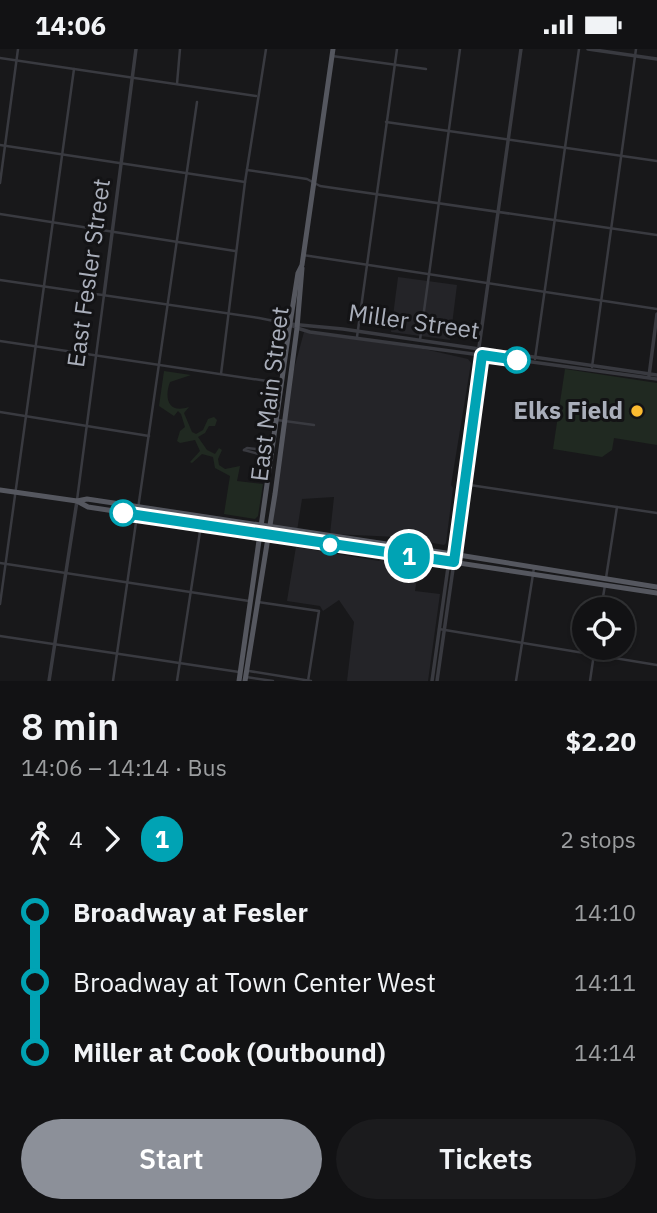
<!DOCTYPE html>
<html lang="en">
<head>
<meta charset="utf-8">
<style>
	:root { --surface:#121214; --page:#1b1b1d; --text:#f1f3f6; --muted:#9c9ea0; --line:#313234; --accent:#8c9099 }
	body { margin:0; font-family:"IBM Plex Sans",sans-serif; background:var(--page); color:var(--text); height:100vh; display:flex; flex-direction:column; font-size:26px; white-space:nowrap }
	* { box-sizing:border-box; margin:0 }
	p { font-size:23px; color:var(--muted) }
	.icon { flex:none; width:38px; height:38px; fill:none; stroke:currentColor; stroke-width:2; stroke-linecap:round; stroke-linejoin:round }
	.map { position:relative; height:632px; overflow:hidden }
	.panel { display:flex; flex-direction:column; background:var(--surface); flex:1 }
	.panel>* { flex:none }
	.badge { padding:0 14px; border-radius:23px; font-size:24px; line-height:46px }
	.controls { position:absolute; left:572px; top:548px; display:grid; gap:14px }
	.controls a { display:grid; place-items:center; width:63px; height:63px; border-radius:50%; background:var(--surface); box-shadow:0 2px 5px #0004,0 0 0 2px var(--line); font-size:35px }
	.map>.badge { position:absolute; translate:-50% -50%; box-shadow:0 0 0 4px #fff }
	.legs { display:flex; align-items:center; gap:10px; height:77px; padding:0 21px; font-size:23px }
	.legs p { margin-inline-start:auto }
	.head { display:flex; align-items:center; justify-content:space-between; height:119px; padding:0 21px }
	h1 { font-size:38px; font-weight:600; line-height:52px }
	.button { display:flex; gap:14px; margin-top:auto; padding:14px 21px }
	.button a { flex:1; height:80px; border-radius:42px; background:var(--accent); color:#fff; font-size:28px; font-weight:600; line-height:80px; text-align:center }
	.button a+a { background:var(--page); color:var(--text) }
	ul { padding:0 21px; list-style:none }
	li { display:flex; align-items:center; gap:24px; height:70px; font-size:26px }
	li i { display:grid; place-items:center; width:10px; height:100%; margin:0 9px; background:currentColor }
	li i::after { content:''; width:18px; height:18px; margin:-9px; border:5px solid; border-radius:50%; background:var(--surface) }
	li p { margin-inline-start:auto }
	li:first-child i { background:linear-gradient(#0000 50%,currentColor 0) }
	li:last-child i { background:linear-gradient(currentColor 50%,#0000 0) }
	.status { display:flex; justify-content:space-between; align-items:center; height:49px; padding:0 35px; background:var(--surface); direction:ltr }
	.status svg { height:19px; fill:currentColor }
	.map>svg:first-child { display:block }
	.built { fill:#242428 }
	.green { fill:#202921 }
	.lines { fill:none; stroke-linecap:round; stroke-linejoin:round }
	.minor { stroke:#393a40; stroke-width:2.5 }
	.tertiary { stroke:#393a40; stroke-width:3.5 }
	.primary { stroke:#55575f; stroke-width:5 }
	.line-1-casing { stroke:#fff; stroke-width:16 }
	.line-1 { stroke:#00a3b4; stroke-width:10 }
	.stop-1-dot { fill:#fff; stroke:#00a3b4; stroke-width:3.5 }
	.poi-dot { fill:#fbbb30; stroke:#131315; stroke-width:2.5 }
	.labels { text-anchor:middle; stroke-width:6; stroke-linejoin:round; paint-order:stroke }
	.street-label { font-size:24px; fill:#aaafbb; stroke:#131315 }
	.poi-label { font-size:24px; font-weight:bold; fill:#aaafbb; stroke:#131315; text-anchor:end }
</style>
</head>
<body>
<div class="status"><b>14:06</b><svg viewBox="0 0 49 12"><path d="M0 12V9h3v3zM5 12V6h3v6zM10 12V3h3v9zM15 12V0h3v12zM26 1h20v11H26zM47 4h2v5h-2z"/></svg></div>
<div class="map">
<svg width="657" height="632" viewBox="0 0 657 632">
	<rect width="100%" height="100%" fill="#18181a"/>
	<g class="built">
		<path d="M398,228L457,236L450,291L391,283Z"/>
		<path d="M304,283L424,300L468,310L471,314L451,436L453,439L446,494L444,496L399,488L330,485L334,448L302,450L297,482L271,478L290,335Z"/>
		<path d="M296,498L379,512L382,510L419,515L415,542L440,545L428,632H347L354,573L339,551L323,562L320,557L287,552Z"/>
	</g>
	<g class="green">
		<path d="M565,320L657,334V396L614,389L612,401L602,408L553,400Z"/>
		<path d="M164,322L191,326L170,333C164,349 168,365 189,358L184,364L192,383L196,385L203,381L208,370L214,368L217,371L215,377H209L205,384L198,388L207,401L215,405L219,399L222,401L218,410L219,416L225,420L240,417L237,432L263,435L258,467L255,470L224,465L230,427L215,419L213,408L202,405L192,414L190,413L200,402L195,391L180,394L177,392L180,382L185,378L181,365L178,362L174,367L159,357Z"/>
	</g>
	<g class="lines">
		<g class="minor">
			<path d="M332,7L426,20"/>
			<path d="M0,9L256,47"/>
			<path d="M177,35L180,0"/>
			<path d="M386,73L657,112"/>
			<path d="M0,96L245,133"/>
			<path d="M247,121L307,130L320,137L657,186"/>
			<path d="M0,134L18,0"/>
			<path d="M0,165L235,202"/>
			<path d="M303,206L657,260"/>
			<path d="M0,231L259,269L284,274L297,279"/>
			<path d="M357,288L397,0"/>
			<path d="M420,291L460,0"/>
			<path d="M0,292L280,334"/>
			<path d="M535,310L579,0"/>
			<path d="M592,318L636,0"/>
			<path d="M221,325L245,133L266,0"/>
			<path d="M0,363L149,387"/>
			<path d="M277,371L314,376"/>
			<path d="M244,401L247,399L272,402"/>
			<path d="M244,401L270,408"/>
			<path d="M463,435L657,464"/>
			<path d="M77,451L104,246"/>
			<path d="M0,514L249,552"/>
			<path d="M606,529L617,458"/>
			<path d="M258,553L319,562L308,632"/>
			<path d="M0,555L74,20"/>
			<path d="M601,560L605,536"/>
			<path d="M439,580L657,616"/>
			<path d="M0,587L239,623"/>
			<path d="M249,622L311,632"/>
			<path d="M246,628L273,632"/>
			<path d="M113,632L197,53"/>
			<path d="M177,632L201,476"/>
			<path d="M516,632L534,519"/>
			<path d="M590,632L595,598"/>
		</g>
		<g class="tertiary">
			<path d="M588,0L657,10"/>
			<path d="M104,246L136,0"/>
			<path d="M290,275L343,280L657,326"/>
			<path d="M297,279L310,283L657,330"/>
			<path d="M649,327L657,265"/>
			<path d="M455,506L482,305"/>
			<path d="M49,632L77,452"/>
			<path d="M432,632L521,0"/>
			<path d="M437,632L454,513"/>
		</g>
		<g class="primary">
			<path d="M0,441L77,452L87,450L446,504L657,538"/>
			<path d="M77,452L88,458L657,544"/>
			<path d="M239,632L289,281L298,224L302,216L333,0"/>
			<path d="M245,632L275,445L297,279L302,219"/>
		</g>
	</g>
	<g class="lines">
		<defs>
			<path id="line-1" d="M123,464L454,513L482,306L517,311"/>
		</defs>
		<use href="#line-1" class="line-1-casing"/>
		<use href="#line-1" class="line-1"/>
	</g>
	<g class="stop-1-dot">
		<circle cx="517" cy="311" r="12"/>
		<circle cx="123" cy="464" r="12"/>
		<circle cx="330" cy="496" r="9"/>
	</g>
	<circle class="poi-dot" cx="637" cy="362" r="7"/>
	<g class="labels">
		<g class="street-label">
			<text transform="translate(89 224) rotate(-82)" y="8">East Fesler Street</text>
			<text transform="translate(414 273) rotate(8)" y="8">Miller Street</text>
			<text transform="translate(270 345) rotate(-83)" y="8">East Main Street</text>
		</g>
		<g class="poi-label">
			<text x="623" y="370">Elks Field</text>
		</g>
	</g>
</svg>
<div class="controls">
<a><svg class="icon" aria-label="locate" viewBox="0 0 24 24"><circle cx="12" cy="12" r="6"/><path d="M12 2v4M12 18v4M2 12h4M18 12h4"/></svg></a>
</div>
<b class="badge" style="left:409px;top:507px;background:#00a3b4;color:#fff">1</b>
</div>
<section class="panel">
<div class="head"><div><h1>8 min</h1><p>14:06 – 14:14 · Bus</p></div><b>$2.20</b></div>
<div class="legs"><svg class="icon" aria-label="walk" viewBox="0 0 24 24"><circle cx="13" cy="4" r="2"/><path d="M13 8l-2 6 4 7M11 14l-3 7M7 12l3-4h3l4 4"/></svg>4<svg class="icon" aria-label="forward" viewBox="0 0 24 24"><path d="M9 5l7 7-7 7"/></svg><b class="badge" style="background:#00a3b4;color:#fff">1</b><p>2 stops</p></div>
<ul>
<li><i style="color:#00a3b4"></i><b>Broadway at Fesler</b><p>14:10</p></li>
<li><i style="color:#00a3b4"></i><span>Broadway at Town Center West</span><p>14:11</p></li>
<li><i style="color:#00a3b4"></i><b>Miller at Cook (Outbound)</b><p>14:14</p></li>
</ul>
<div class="button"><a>Start</a><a>Tickets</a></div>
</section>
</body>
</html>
